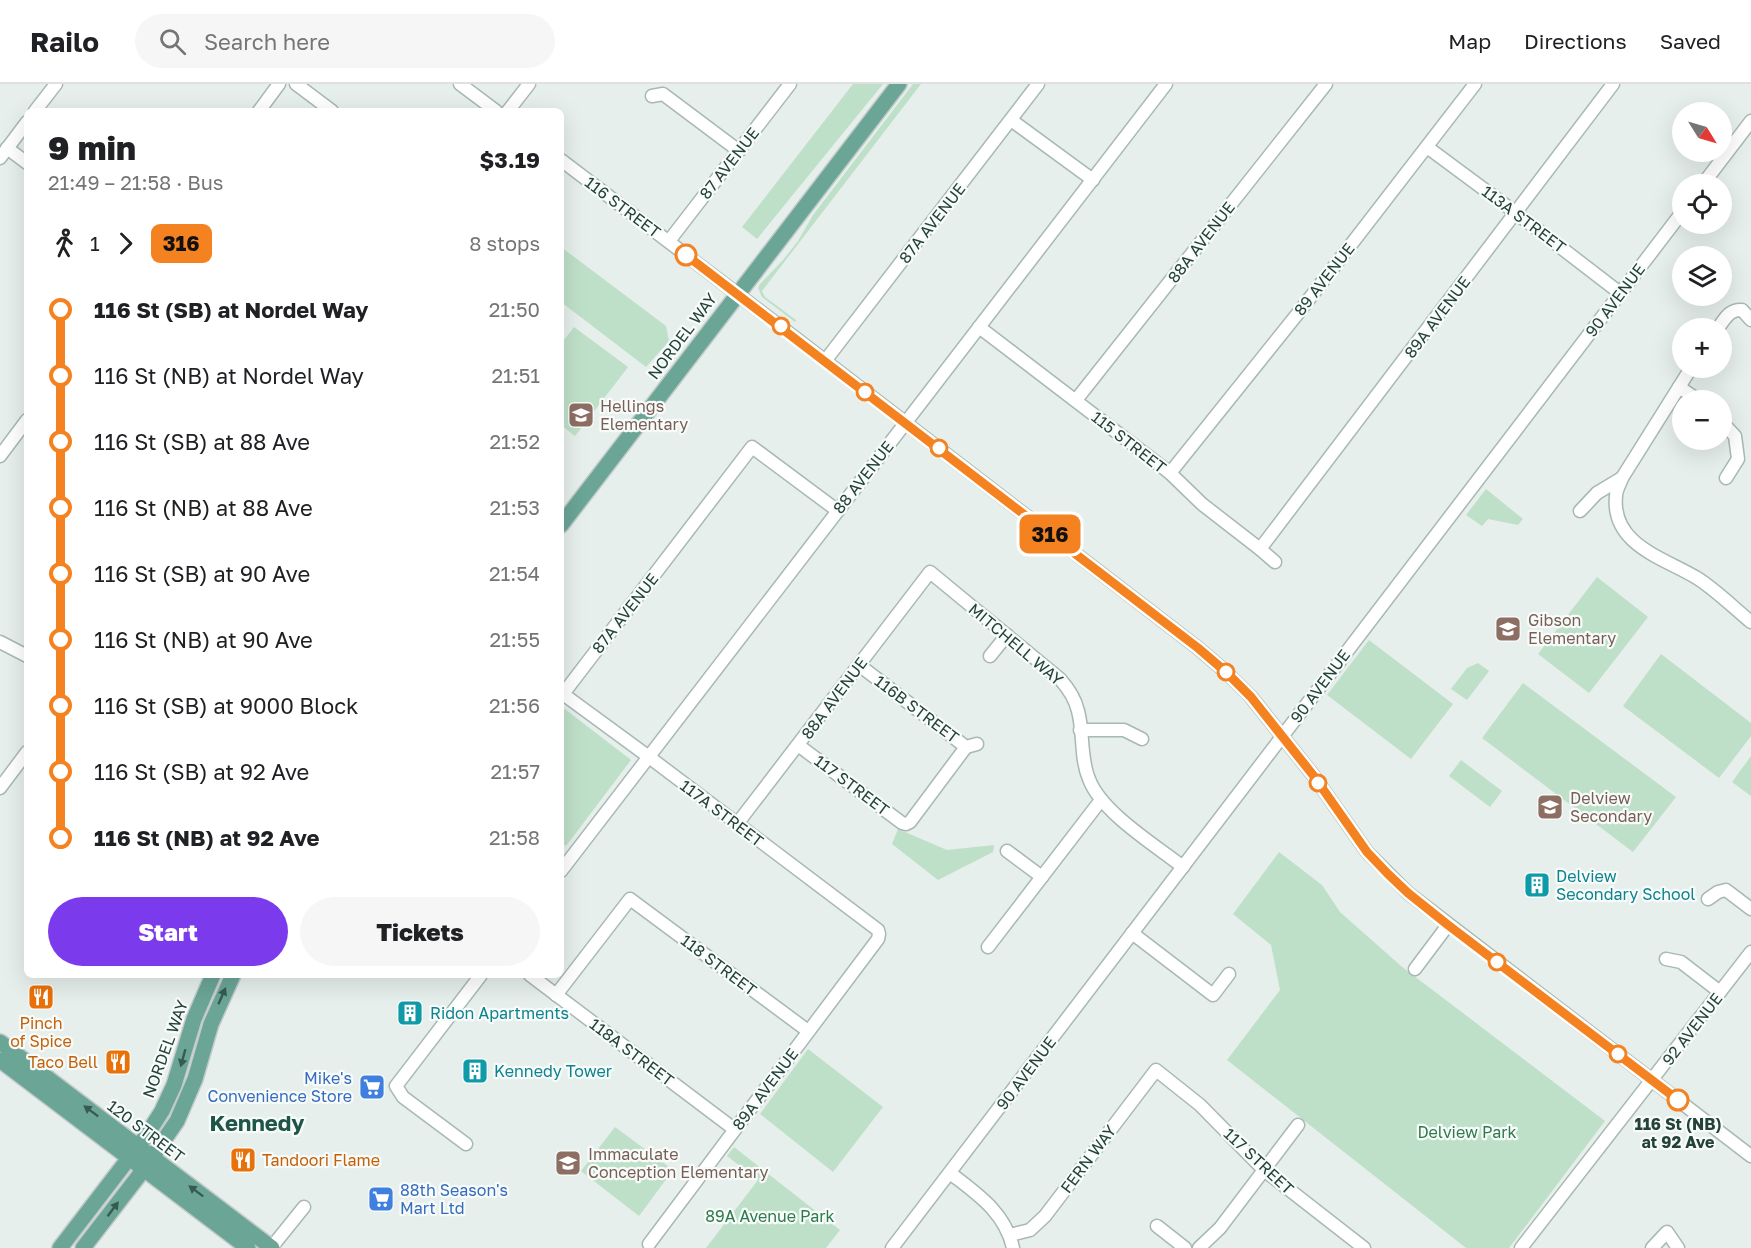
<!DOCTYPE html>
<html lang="en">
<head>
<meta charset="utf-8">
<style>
	:root { --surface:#fff; --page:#f6f6f6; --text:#202124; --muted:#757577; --line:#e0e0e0; --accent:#7c3aed }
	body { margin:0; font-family:"Golos Text",sans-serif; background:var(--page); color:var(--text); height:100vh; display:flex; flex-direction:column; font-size:22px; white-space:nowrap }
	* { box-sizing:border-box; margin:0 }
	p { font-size:20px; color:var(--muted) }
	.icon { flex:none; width:33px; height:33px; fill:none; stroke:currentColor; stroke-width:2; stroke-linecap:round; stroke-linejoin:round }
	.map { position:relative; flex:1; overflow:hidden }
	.details { position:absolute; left:24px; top:24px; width:540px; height:870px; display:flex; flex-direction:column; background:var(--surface); border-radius:9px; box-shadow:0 6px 24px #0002 }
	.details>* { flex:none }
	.badge { padding:0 12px; border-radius:9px; font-size:21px; line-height:39px }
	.needle { width:39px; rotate:127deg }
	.buttons { position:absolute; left:1672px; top:18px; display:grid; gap:12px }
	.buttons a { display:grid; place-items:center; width:60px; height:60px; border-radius:50%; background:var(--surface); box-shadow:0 6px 24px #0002; font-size:30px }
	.map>.badge { position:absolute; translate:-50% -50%; box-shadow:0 0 0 3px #fff }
	.legs { display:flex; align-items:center; gap:9px; height:66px; padding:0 24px; font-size:20px }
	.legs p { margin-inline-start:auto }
	.summary { display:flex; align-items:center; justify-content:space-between; height:102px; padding:0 24px }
	h1 { font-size:33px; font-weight:800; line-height:45px }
	.primary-button { display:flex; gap:12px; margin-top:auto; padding:12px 24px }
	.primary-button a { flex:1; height:69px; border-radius:36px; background:var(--accent); color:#fff; font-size:24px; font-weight:800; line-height:69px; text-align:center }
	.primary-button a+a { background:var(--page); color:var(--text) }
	ul { padding:0 24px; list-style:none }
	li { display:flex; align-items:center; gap:21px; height:66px; font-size:22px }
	li i { display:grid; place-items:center; width:9px; height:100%; margin:0 8px; background:currentColor }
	li i::after { content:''; width:15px; height:15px; margin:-8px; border:4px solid; border-radius:50%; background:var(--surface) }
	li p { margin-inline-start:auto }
	li:first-child i { background:linear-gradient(#0000 50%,currentColor 0) }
	li:last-child i { background:linear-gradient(currentColor 50%,#0000 0) }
	header { display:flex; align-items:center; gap:36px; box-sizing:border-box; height:84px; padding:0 30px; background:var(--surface); border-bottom:2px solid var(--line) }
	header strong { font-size:28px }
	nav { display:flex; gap:33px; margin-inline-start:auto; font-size:21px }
	.search { width:420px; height:54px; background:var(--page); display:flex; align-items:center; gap:15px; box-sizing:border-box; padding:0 21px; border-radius:33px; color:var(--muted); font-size:22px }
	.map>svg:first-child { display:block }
	.green { fill:#bfe0c8 }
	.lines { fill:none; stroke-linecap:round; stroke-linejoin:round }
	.minor-casing { stroke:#a8b8b2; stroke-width:15 }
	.major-casing { stroke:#c2cac8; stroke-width:18 }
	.minor { stroke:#fff; stroke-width:12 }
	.major { stroke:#6aa596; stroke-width:15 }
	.oneway { fill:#365b51 }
	.line-1-casing { stroke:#fff; stroke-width:14 }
	.line-1 { stroke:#f58220; stroke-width:9 }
	.stop-1-dot { fill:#fff; stroke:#f58220; stroke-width:3 }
	.labels { text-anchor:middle; stroke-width:4.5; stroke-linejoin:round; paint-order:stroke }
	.street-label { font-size:16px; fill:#24423a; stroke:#f7fbf9 }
	.education-label { font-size:16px; fill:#785e54; stroke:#f7fbf9; text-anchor:start }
	.culture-label { font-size:16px; fill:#0d838f; stroke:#f7fbf9; text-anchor:start }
	.food-label { font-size:16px; fill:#c56008; stroke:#f7fbf9 }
	.shop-label { font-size:16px; fill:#366cbe; stroke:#f7fbf9; text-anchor:end }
	.stop-label { font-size:16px; font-weight:bold; fill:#24423a; stroke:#f7fbf9 }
	.park-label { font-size:16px; fill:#2d7a4b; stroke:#f7fbf9 }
	.district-label { font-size:22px; font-weight:bold; fill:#1f5548; stroke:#f7fbf9 }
</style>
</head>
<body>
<header>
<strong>Railo</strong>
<div class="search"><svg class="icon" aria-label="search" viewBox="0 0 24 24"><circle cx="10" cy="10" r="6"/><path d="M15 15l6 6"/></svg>Search here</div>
<nav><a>Map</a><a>Directions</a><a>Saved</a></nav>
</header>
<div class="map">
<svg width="1751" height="1164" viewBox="0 0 1751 1164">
	<rect width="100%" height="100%" fill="#e6efeb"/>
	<g class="green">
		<path d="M853,0H883L757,155L742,143Z"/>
		<path d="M913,0H921L762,207L765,213L796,236L795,238L762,213L758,204L760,200L783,176L798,157L813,131Z"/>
		<path d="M561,163L666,242L669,257L646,283L561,218Z"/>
		<path d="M574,243L628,283L575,352L561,341V260Z"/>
		<path d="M1486,405L1523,435L1518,441L1488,435L1482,442L1466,431Z"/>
		<path d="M1597,493L1648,533L1589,609L1538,570Z"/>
		<path d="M1369,556L1453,620L1411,675L1327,611Z"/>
		<path d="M1661,570L1751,639V652L1719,694L1623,622Z"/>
		<path d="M1478,579L1489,587L1467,616L1451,605L1467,584Z"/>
		<path d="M1523,599L1676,713L1633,768L1482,654Z"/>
		<path d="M561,622L631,676L566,762L561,758Z"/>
		<path d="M1751,672V712L1732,698Z"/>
		<path d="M1461,676L1502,707L1490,723L1449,692Z"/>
		<path d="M898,745L947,766L994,761L993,768L938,796L892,760Z"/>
		<path d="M1279,768L1322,801L1340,828L1401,882L1605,1037L1509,1164H1466L1227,976L1280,906L1271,861L1233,830Z"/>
		<path d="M808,965L883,1023L833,1088L760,1030Z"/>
		<path d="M615,1043L673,1086L639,1132L581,1087Z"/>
		<path d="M734,1063L840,1146L826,1164H706L758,1096L727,1072Z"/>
	</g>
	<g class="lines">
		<defs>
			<g id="minor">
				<path d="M296,0L332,27"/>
				<path d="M460,0L496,27"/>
				<path d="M652,12L663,10L739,67"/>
				<path d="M35,27L56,0"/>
				<path d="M259,27L279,0"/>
				<path d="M508,27L529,0"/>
				<path d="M1011,36L1093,96"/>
				<path d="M1427,63L1516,129L1620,209"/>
				<path d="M7,64L27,79"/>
				<path d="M0,74L27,38"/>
				<path d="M561,76L794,253L1198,564L1226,588L1251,613L1313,691L1367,768L1408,809L1751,1072"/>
				<path d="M1703,100L1751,37"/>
				<path d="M669,157L790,0"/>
				<path d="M979,243L1170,389L1202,420L1260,465L1275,478"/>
				<path d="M1718,244C1725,235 1729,225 1742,226L1751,236"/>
				<path d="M825,277L1038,0"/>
				<path d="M1691,284L1622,394C1620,400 1616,406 1616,412C1611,461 1664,474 1697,494C1716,506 1734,524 1751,538"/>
				<path d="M1679,303L1698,316"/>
				<path d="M1076,316L1326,0"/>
				<path d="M1722,338L1735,352L1738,375L1726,394"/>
				<path d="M0,372L27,336"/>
				<path d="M1170,389L1299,228L1475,0"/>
				<path d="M1580,427L1597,409L1622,394"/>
				<path d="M1260,465L1613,0"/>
				<path d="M0,558L27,572"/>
				<path d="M990,572L1007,551"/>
				<path d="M859,581L966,663L977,660"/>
				<path d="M1080,646H1124L1142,655"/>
				<path d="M798,661L902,739L906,740L910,738L966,663"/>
				<path d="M0,704L27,668"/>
				<path d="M737,740L930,488L1060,595C1068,604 1075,614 1078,627C1084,649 1080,674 1089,695C1101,728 1155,761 1183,783"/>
				<path d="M1007,767L1042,793"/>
				<path d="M561,787L1166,0"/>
				<path d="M1708,815L1718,808L1726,806L1751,825"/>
				<path d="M1132,849L1213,911L1229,890"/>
				<path d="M988,863L1101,716"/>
				<path d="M1666,875L1681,878L1720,908"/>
				<path d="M1415,885L1448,841"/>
				<path d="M530,891L734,1045"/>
				<path d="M556,911L630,815L808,947"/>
				<path d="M466,1060L403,1013L396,1002L481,891"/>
				<path d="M950,1089C977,1110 1005,1128 1013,1164"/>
				<path d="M1157,1142L1185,1164"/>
				<path d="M1010,1151L1030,1146L1045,1132L1156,986L1200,1021L1264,1086L1364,1164"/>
				<path d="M649,1160L878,855L879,850L878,846L649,673L563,610L752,363L838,427"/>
				<path d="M271,1164L304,1123"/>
				<path d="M892,1164L1683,127"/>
				<path d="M1199,1164L1220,1144L1298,1041"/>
				<path d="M1521,1164L1751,868"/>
				<path d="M1652,1164L1667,1148L1678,1164"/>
			</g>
			<g id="major">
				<path d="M561,441L899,0"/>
				<path d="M0,958L272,1164"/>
				<path d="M0,976L248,1164"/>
				<path d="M60,1164L146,1052L162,1027L174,1001L194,935L213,891"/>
				<path d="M83,1164L144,1085L177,1037L195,995L211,940L233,891"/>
			</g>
		</defs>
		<use href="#minor" class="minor-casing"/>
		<use href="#major" class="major-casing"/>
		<use href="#minor" class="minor"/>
		<use href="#major" class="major"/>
	</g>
	<defs><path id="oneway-solid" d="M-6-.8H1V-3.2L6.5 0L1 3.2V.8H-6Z" transform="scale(1.5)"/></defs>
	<g class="oneway">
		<use href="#oneway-solid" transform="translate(222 912) rotate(-66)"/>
		<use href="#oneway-solid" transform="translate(183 974) rotate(105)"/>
		<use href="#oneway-solid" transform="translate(91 1027) rotate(-143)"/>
		<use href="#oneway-solid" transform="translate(196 1107) rotate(-143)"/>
		<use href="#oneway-solid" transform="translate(113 1125) rotate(-53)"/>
	</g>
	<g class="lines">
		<defs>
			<path id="line-1" d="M686,171L1198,564L1226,588L1251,613L1313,691L1367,768L1388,790L1408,809L1448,841L1678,1016"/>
		</defs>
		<use href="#line-1" class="line-1-casing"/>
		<use href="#line-1" class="line-1"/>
	</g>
	<defs>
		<symbol id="school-square" viewBox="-11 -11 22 22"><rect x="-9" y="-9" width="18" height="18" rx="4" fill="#8d6e63" stroke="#f7fbf9"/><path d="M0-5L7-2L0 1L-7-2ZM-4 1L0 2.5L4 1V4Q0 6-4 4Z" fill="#fff"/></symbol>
		<symbol id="building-square" viewBox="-11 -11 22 22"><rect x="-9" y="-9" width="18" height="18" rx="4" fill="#0f9aa8" stroke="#f7fbf9"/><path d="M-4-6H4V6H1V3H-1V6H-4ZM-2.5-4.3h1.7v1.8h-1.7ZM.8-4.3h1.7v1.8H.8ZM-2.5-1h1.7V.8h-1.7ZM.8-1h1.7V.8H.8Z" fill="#fff"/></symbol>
		<symbol id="restaurant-square" viewBox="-11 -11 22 22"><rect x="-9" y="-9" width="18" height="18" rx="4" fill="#e8710a" stroke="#f7fbf9"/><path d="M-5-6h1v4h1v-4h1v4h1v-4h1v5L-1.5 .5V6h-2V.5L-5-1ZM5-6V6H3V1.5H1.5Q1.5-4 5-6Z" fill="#fff"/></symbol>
		<symbol id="supermarket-square" viewBox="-11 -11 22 22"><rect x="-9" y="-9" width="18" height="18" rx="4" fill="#3f7fe0" stroke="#f7fbf9"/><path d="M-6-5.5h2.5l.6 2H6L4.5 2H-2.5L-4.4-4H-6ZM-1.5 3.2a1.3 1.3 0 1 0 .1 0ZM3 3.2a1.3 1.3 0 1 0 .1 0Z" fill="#fff"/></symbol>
	</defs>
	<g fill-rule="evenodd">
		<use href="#school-square" x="566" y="316" width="30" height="30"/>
		<use href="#school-square" x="1493" y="530" width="30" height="30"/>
		<use href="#school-square" x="1535" y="708" width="30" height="30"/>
		<use href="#building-square" x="1522" y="786" width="30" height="30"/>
		<use href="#restaurant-square" x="26" y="898" width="30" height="30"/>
		<use href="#building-square" x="395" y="914" width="30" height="30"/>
		<use href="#restaurant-square" x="103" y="963" width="30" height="30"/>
		<use href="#building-square" x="460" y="972" width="30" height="30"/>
		<use href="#supermarket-square" x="357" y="988" width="30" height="30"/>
		<use href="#restaurant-square" x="228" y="1061" width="30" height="30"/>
		<use href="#school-square" x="553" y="1064" width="30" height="30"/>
		<use href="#supermarket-square" x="366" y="1100" width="30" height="30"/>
	</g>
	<g class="stop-1-dot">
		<circle cx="686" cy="171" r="10"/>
		<circle cx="781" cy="242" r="8"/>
		<circle cx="865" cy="308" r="8"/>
		<circle cx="939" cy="364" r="8"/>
		<circle cx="1226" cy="588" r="8"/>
		<circle cx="1318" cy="699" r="8"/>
		<circle cx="1497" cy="878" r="8"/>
		<circle cx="1618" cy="970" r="8"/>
		<circle cx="1678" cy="1016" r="10"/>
	</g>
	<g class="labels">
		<g class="street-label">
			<text transform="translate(729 79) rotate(-52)" y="6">87 AVENUE</text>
			<text transform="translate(623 123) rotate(37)" y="6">116 STREET</text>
			<text transform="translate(1524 135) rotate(37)" y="6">113A STREET</text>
			<text transform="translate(932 139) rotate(-52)" y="6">87A AVENUE</text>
			<text transform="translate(1201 158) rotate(-52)" y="6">88A AVENUE</text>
			<text transform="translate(1324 195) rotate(-52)" y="6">89 AVENUE</text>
			<text transform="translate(1615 216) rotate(-53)" y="6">90 AVENUE</text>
			<text transform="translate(1437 233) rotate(-53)" y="6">89A AVENUE</text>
			<text transform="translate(682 252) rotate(-53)" y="6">NORDEL WAY</text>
			<text transform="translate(1129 358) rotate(38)" y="6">115 STREET</text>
			<text transform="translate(863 393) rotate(-52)" y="6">88 AVENUE</text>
			<text transform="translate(625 529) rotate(-52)" y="6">87A AVENUE</text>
			<text transform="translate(1016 560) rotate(40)" y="6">MITCHELL WAY</text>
			<text transform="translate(1320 602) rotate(-53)" y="6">90 AVENUE</text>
			<text transform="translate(834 614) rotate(-53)" y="6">88A AVENUE</text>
			<text transform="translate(917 625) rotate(37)" y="6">116B STREET</text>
			<text transform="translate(852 701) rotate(37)" y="6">117 STREET</text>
			<text transform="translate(722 729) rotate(37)" y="6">117A STREET</text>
			<text transform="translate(719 881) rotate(37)" y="6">118 STREET</text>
			<text transform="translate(1692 945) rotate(-52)" y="6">92 AVENUE</text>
			<text transform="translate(165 965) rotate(-70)" y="6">NORDEL WAY</text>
			<text transform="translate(632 968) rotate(37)" y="6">118A STREET</text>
			<text transform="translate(1026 989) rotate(-53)" y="6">90 AVENUE</text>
			<text transform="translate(765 1005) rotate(-53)" y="6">89A AVENUE</text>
			<text transform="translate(146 1047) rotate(37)" y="6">120 STREET</text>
			<text transform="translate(1088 1075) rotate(-53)" y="6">FERN WAY</text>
			<text transform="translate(1259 1077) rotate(43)" y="6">117 STREET</text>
		</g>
		<g class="education-label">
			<text x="600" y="328">Hellings<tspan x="600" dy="18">Elementary</tspan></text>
			<text x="1528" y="542">Gibson<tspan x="1528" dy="18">Elementary</tspan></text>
			<text x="1570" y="720">Delview<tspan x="1570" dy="18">Secondary</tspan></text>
			<text x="588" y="1076">Immaculate<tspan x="588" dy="18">Conception Elementary</tspan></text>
		</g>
		<g class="culture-label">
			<text x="1556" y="798">Delview<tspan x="1556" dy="18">Secondary School</tspan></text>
			<text x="430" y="935">Ridon Apartments</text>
			<text x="494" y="993">Kennedy Tower</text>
		</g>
		<g class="food-label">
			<text x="41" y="945">Pinch<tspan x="41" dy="18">of Spice</tspan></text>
			<text x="98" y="984" text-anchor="end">Taco Bell</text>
			<text x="262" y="1082" text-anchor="start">Tandoori Flame</text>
		</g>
		<g class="shop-label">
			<text x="352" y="1000">Mike's<tspan x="352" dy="18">Convenience Store</tspan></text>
			<text x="400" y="1112" text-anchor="start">88th Season's<tspan x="400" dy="18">Mart Ltd</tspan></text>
		</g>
		<g class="stop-label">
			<text x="1678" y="1046">116 St (NB)<tspan x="1678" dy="18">at 92 Ave</tspan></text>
		</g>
		<g class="park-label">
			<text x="1467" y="1054">Delview Park</text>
			<text x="770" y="1138">89A Avenue Park</text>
		</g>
		<g class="district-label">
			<text x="257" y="1047">Kennedy</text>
		</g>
	</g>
</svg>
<div class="buttons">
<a><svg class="needle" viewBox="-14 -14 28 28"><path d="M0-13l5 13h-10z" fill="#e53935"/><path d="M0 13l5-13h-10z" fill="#757577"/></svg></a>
<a><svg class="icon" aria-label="locate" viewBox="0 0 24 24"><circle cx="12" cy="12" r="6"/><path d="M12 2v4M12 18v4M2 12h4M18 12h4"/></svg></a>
<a><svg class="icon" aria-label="layers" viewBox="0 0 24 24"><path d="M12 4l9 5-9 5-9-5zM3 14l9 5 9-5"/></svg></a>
<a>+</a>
<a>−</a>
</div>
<b class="badge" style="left:1050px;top:450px;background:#f58220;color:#111">316</b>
<section class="details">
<div class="summary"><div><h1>9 min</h1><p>21:49 – 21:58 · Bus</p></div><b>$3.19</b></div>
<div class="legs"><svg class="icon" aria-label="walk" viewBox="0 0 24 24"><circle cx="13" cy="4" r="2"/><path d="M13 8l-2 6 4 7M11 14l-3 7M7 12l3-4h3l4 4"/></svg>1<svg class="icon" aria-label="forward" viewBox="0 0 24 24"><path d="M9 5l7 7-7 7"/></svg><b class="badge" style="background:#f58220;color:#111">316</b><p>8 stops</p></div>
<ul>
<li><i style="color:#f58220"></i><b>116 St (SB) at Nordel Way</b><p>21:50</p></li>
<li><i style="color:#f58220"></i><span>116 St (NB) at Nordel Way</span><p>21:51</p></li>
<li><i style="color:#f58220"></i><span>116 St (SB) at 88 Ave</span><p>21:52</p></li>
<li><i style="color:#f58220"></i><span>116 St (NB) at 88 Ave</span><p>21:53</p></li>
<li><i style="color:#f58220"></i><span>116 St (SB) at 90 Ave</span><p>21:54</p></li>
<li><i style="color:#f58220"></i><span>116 St (NB) at 90 Ave</span><p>21:55</p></li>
<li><i style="color:#f58220"></i><span>116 St (SB) at 9000 Block</span><p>21:56</p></li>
<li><i style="color:#f58220"></i><span>116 St (SB) at 92 Ave</span><p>21:57</p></li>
<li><i style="color:#f58220"></i><b>116 St (NB) at 92 Ave</b><p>21:58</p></li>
</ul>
<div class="primary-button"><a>Start</a><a>Tickets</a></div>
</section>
</div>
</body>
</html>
